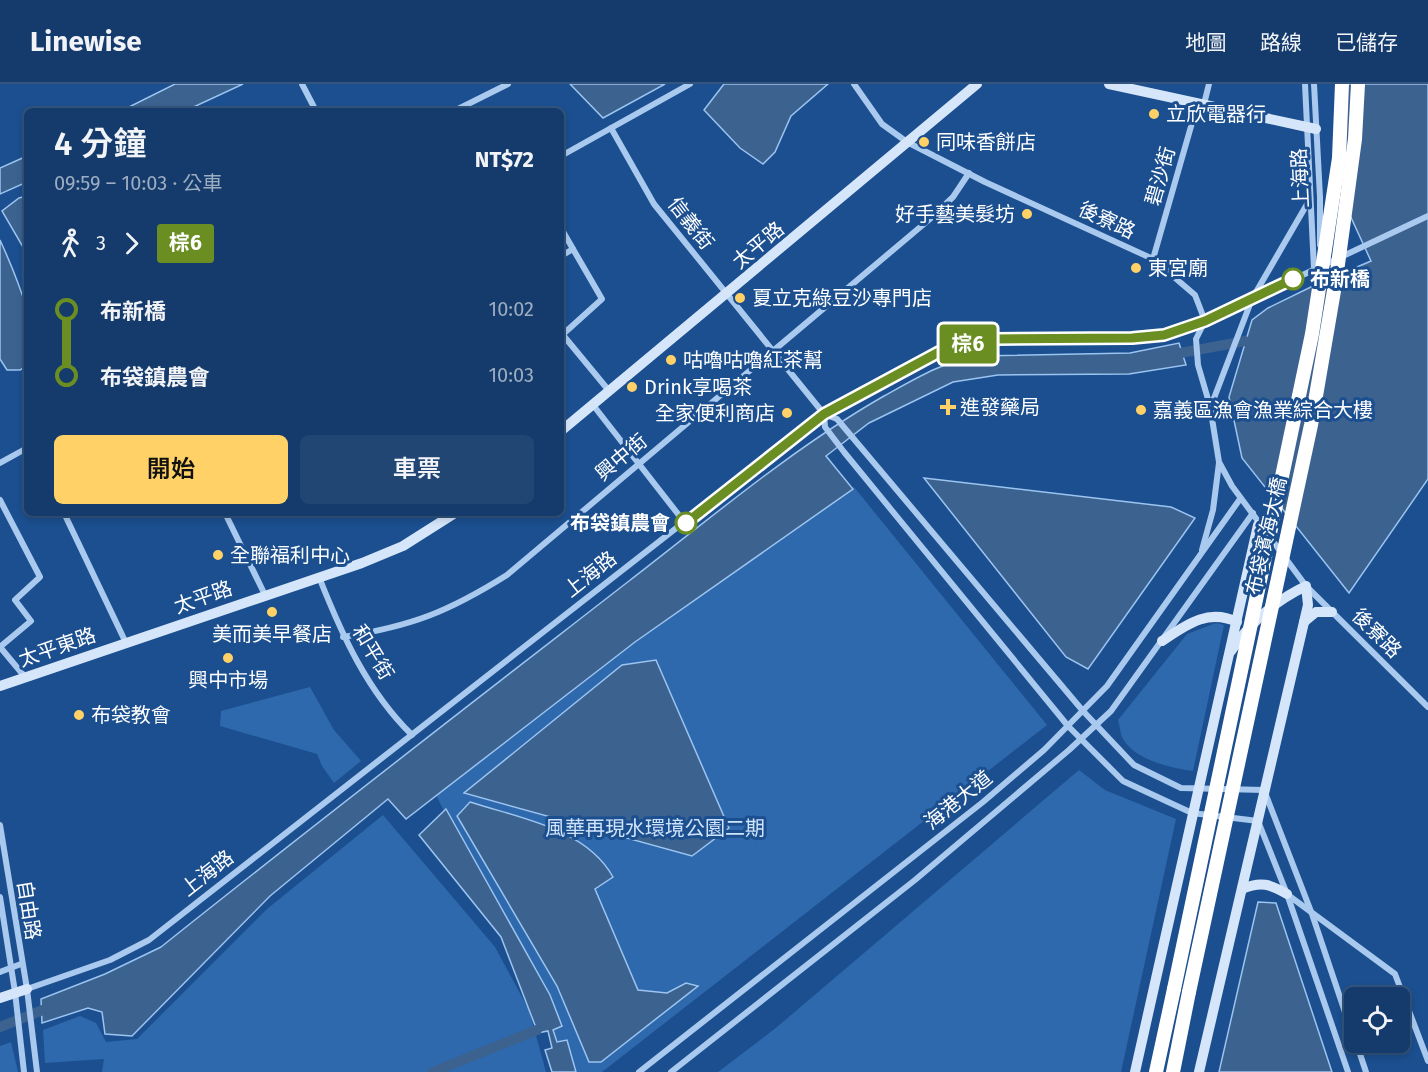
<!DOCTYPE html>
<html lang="zh-TW">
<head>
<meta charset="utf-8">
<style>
	:root { --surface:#143b6b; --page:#214673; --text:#f1f3f6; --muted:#9dadc1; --line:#33557e; --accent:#ffd166 }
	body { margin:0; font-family:"Fira Sans","Noto Sans TC",sans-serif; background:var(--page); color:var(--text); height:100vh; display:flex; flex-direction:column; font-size:22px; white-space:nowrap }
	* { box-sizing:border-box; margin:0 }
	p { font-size:20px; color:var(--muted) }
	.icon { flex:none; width:33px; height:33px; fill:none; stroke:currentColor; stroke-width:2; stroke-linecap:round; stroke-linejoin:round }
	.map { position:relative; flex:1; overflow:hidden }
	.sheet { position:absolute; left:24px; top:24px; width:540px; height:408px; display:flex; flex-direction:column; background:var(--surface); border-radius:9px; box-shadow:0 3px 9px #0003,0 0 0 2px var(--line) }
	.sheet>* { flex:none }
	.badge { padding:0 12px; border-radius:4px; font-size:21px; line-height:39px }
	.controls { position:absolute; left:1344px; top:903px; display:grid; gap:12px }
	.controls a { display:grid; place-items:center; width:66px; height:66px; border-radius:9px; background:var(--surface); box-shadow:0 3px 9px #0003,0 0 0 2px var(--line); font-size:30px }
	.map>.badge { position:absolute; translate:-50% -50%; box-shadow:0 0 0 3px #fff }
	.legs { display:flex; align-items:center; gap:9px; height:66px; padding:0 30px; font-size:20px }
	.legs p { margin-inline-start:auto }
	.head { display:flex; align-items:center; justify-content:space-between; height:102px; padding:0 30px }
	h1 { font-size:33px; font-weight:600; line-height:45px }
	.button { display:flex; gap:12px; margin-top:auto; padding:12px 30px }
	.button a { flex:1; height:69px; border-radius:9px; background:var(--accent); color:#111; font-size:24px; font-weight:600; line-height:69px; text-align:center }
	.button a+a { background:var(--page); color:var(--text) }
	ul { padding:0 30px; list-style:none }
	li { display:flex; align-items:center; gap:21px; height:66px; font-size:22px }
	li i { display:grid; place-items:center; width:9px; height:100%; margin:0 8px; background:currentColor }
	li i::after { content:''; width:15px; height:15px; margin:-8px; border:4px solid; border-radius:50%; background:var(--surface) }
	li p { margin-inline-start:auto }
	li:first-child i { background:linear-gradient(#0000 50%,currentColor 0) }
	li:last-child i { background:linear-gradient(currentColor 50%,#0000 0) }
	header { display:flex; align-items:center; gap:36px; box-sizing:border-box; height:84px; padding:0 30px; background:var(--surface); border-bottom:2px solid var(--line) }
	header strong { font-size:28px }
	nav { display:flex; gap:33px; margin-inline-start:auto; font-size:21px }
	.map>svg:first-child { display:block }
	.green { fill:#2e69ad }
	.water { fill:#3c6290; stroke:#9cc4f0; stroke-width:1.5 }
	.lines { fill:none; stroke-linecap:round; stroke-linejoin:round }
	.canal { stroke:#3c6290; stroke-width:10 }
	.street { stroke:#a9c9ee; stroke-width:6 }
	.secondary { stroke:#d6e6fa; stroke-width:10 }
	.highway { stroke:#fff; stroke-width:14 }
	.highway-bridge { stroke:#fff; stroke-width:14 }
	.line-1-casing { stroke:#fff; stroke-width:14 }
	.line-1 { stroke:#6b8e23; stroke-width:9 }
	.poi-dot { fill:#ffd166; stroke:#1b4f8f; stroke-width:2 }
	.stop-1-dot { fill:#fff; stroke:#6b8e23; stroke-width:3 }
	.labels { text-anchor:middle; stroke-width:6; stroke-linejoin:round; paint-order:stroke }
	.poi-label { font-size:20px; fill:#fff; stroke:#1b4f8f; text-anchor:start }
	.street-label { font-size:20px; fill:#fff; stroke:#1b4f8f }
	.stop-label { font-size:20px; font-weight:bold; fill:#fff; stroke:#1b4f8f; text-anchor:start }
	.park-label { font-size:20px; fill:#cfe3fa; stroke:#1b4f8f }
</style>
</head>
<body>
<header>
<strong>Linewise</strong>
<nav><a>地圖</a><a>路線</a><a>已儲存</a></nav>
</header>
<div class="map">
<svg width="1428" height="988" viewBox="0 0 1428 988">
	<rect width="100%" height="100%" fill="#1b4f8f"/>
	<g class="green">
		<path d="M854,403L1047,641L602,988H573L436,711L635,558Z"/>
		<path d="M1216,539L1224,541L1193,687C1171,684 1135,676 1123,655C1120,650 1120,642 1118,636L1187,550Z"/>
		<path d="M310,603L334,646L361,677L334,699L322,682L317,670L220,642L221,627Z"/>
		<path d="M1079,686L1105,706L1176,735L1121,988H718L777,943Z"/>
		<path d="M383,731L495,863L529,926L546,988H102L104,975L45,979L43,946L80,932L96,939L106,958L137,955L267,825Z"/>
		<path d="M11,958L18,988H0V962Z"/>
	</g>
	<g class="water">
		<path d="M175,0H243L185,27H121Z"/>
		<path d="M570,0H665L603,34Z"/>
		<path d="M724,0H828L791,32L775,68L763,80L740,64L704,26Z"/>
		<path d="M1343,0H1428V395L1349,509L1242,374L1229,313L1252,236L1268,224L1315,201L1371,177L1343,116Z"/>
		<path d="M27,72V98L0,110V84Z"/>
		<path d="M27,112V170L2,127L19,114Z"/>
		<path d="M0,156C11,180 20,202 27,226C31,241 27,265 27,282L20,286H7L0,275Z"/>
		<path d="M1179,259L1186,281L1129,290L998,291L953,298L869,339L826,372L853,405L635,558L406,735L388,715L270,812L132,952L105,950L102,928L88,924L42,939L41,915L105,890L161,863C316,739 473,618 629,497C712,433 793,364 884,312C915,295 942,278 977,272L1130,269Z"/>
		<path d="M924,394L1171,423L1195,434L1088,585L1066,573Z"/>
		<path d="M656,576L729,744L692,772L464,709L622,581Z"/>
		<path d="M470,718C519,734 586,744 613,793L595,805L638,906L667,909L686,899L698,902L601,978H589L557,902L457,732Z"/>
		<path d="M446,725L550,911L562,942L553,946L557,958L567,956L576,988H552L545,966L552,964L548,947L538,949L501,853L419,751Z"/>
		<path d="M1258,818L1276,819L1332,988H1219Z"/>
	</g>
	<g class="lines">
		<g class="canal">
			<path d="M1170,271L1245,257"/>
			<path d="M0,943L53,922"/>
			<path d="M433,988L537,946"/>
		</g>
		<g class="street">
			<path d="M302,0L316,27"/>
			<path d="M854,0L882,40L907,58L985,98L1153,175L1195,211L1205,237L1196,255L1198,281L1210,322L1219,378L1232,402L1306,502L1428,623"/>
			<path d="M1305,0L1314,185"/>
			<path d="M1314,0L1320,113V161"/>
			<path d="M1204,20L1209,0"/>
			<path d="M454,27L508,0"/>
			<path d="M611,44L654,120L824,330"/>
			<path d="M561,72L690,0"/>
			<path d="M561,144L573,165L561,172"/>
			<path d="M1153,175L1198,18"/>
			<path d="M563,251L610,308"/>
			<path d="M561,252L602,215L573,165"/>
			<path d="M593,321L685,439"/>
			<path d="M1211,322L1252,215L1310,115"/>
			<path d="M824,330L825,343L844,368L1068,642L1123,697L1192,729L1258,737L1287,810L1348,988"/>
			<path d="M824,330L837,335L1083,627L1134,681L1181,704L1264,706L1312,830L1354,955"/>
			<path d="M0,379L27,364"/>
			<path d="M0,416L40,493L15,516L31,537L0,563L25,593"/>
			<path d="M64,429L126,559"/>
			<path d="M225,429L265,511"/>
			<path d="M1202,466L1213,426L1219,379"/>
			<path d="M319,493C342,551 367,607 412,651"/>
			<path d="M343,553C412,542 448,528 507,491L931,134L953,113L969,89"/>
			<path d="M0,741L27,905L37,988"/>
			<path d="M1288,811L1395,890L1428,977"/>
			<path d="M0,813L15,908L24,988"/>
			<path d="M0,888L21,880"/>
			<path d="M27,905L110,876L149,856L798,349L842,320L939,268L995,255L1132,254L1164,251L1205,237L1428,132"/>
			<path d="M1356,958L1366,988"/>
			<path d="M639,988L983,718L1044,666L1107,602L1240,415"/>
			<path d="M671,988L915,796L1069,666L1111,627L1253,429"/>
		</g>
		<g class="secondary">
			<path d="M1109,0L1316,45"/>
			<path d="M561,347L977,0"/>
			<path d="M1304,538L1316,528H1332"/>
			<path d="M1162,557C1186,541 1208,524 1237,538"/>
			<path d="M0,602L362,479L403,462L455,429"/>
			<path d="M1242,805C1261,797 1270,800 1287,810"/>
			<path d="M0,914L27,905"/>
			<path d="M1135,988L1258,441"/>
			<path d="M1199,988L1308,521L1306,502C1275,517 1250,538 1231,567"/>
		</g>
		<g class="highway">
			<path d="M1156,988L1174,905"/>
			<path d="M1173,988L1189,908"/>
		</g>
		<g class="highway-bridge">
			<path d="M1174,905L1312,250L1339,74L1342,0"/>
			<path d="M1189,908L1311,341L1336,195L1355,55L1358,0"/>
		</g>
	</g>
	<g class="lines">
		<defs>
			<path id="line-1" d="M686,439L824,330L939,268L995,255L1132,254L1164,251L1205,237L1293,195"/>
		</defs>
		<use href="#line-1" class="line-1-casing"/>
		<use href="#line-1" class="line-1"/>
	</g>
	<g class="poi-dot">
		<circle cx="1154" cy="30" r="6"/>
		<circle cx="924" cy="58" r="6"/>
		<circle cx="1027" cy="130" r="6"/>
		<circle cx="1136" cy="184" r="6"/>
		<circle cx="740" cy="214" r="6"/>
		<circle cx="671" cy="276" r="6"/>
		<circle cx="632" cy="303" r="6"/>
		<path d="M945 314h6v6h6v6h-6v6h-6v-6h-6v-6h6z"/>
		<circle cx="1141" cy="326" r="6"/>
		<circle cx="787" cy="329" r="6"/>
		<circle cx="218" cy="471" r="6"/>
		<circle cx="272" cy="528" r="6"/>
		<circle cx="228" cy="574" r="6"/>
		<circle cx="79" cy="631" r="6"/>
	</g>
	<g class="stop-1-dot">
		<circle cx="1293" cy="195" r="10"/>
		<circle cx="686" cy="439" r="10"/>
	</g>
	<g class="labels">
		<g class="poi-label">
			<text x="1166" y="37">立欣電器行</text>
			<text x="936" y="65">同味香餅店</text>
			<text x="1015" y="137" text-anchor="end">好手藝美髮坊</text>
			<text x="1148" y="191">東宮廟</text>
			<text x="752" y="221">夏立克綠豆沙專門店</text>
			<text x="683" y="283">咕嚕咕嚕紅茶幫</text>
			<text x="644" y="310">Drink享喝茶</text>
			<text x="960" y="330">進發藥局</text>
			<text x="1153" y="333">嘉義區漁會漁業綜合大樓</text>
			<text x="775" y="336" text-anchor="end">全家便利商店</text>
			<text x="230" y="478">全聯福利中心</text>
			<text x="272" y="557" text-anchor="middle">美而美早餐店</text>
			<text x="228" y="603" text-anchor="middle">興中市場</text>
			<text x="91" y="638">布袋教會</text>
		</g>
		<g class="street-label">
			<text transform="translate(1160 92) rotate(-74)" y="7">碧沙街</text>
			<text transform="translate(1300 94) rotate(-93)" y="7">上海路</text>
			<text transform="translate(1107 136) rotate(25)" y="7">後寮路</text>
			<text transform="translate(691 139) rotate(52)" y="7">信義街</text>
			<text transform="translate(758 161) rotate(-40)" y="7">太平路</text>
			<text transform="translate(621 373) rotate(-40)" y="7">興中街</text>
			<text transform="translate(1266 452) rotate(-77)" y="7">布袋濱海大橋</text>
			<text transform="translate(590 490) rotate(-38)" y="7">上海路</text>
			<text transform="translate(203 513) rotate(-19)" y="7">太平路</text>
			<text transform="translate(1377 549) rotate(45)" y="7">後寮路</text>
			<text transform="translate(57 563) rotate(-19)" y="7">太平東路</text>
			<text transform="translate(373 568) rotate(59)" y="7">和平街</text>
			<text transform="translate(958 716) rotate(-39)" y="7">海港大道</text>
			<text transform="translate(207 789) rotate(-38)" y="7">上海路</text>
			<text transform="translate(29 826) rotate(81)" y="7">自由路</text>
		</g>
		<g class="stop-label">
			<text x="1310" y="202">布新橋</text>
			<text x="670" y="446" text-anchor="end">布袋鎮農會</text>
		</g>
		<g class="park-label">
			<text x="655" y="751">風華再現水環境公園二期</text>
		</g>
	</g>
</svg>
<div class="controls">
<a><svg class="icon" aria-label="locate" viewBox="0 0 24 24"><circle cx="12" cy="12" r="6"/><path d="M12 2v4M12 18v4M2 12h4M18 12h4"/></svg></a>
</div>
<b class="badge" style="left:968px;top:260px;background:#6b8e23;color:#fff">棕6</b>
<section class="sheet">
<div class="head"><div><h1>4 分鐘</h1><p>09:59 – 10:03 · 公車</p></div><b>NT$72</b></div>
<div class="legs"><svg class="icon" aria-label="walk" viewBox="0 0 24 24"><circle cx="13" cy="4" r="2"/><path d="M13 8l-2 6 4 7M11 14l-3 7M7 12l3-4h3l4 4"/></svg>3<svg class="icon" aria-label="forward" viewBox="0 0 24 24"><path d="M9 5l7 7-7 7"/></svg><b class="badge" style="background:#6b8e23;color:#fff">棕6</b></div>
<ul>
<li><i style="color:#6b8e23"></i><b>布新橋</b><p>10:02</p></li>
<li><i style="color:#6b8e23"></i><b>布袋鎮農會</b><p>10:03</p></li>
</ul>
<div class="button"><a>開始</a><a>車票</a></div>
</section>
</div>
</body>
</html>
